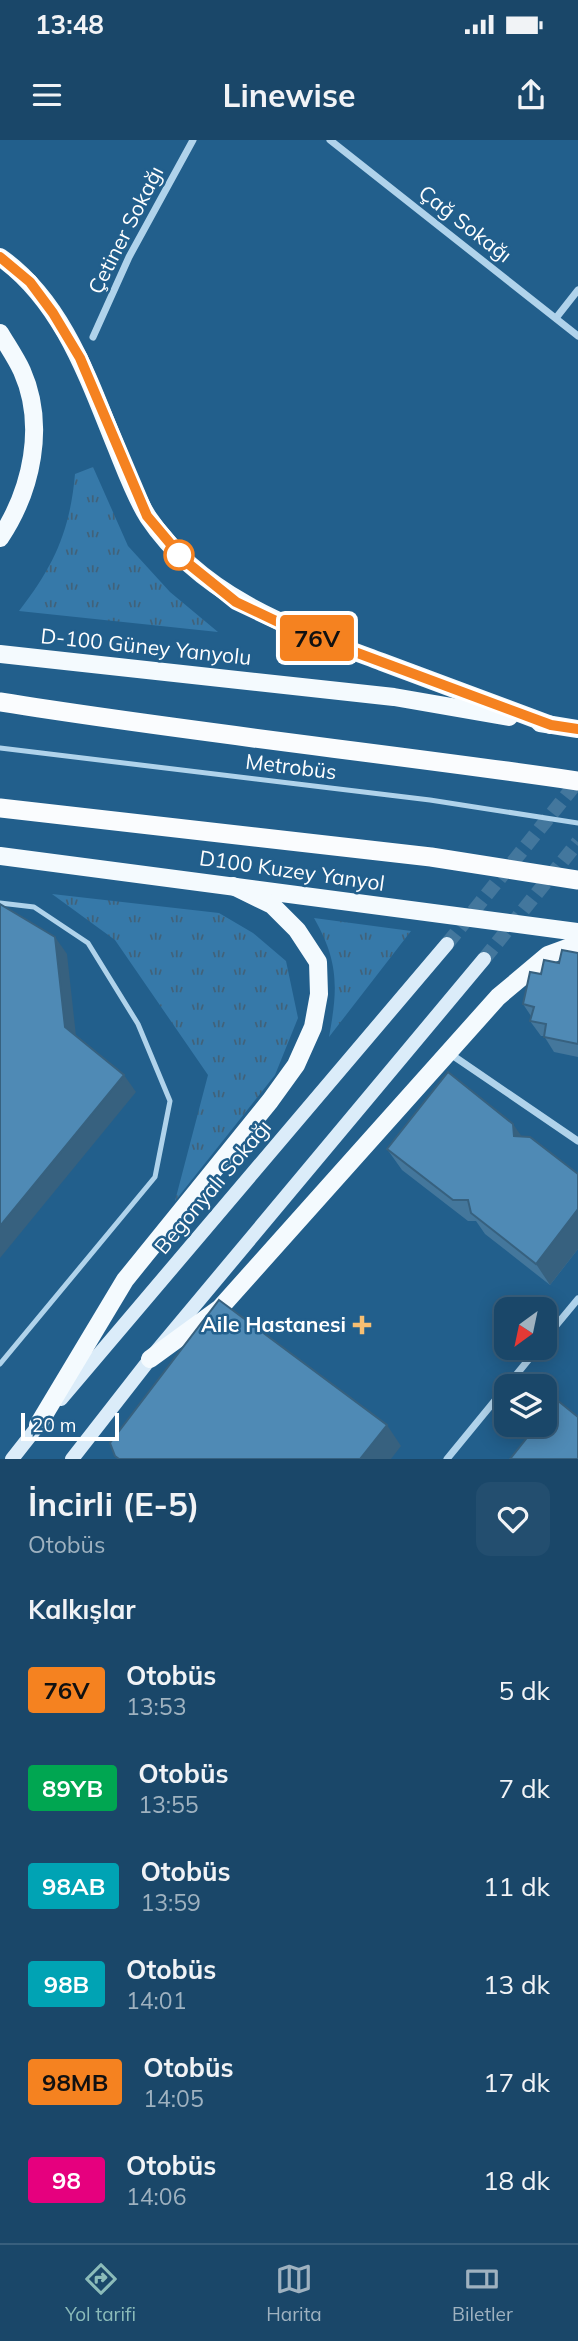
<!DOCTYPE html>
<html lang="tr">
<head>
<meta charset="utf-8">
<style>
	:root { --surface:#1a4769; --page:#234e6f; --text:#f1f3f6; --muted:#9fb2c0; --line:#385f7d; --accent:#8bbbb9 }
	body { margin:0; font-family:Mulish,sans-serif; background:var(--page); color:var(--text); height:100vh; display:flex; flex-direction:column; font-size:26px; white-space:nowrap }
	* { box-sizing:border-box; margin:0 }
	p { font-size:23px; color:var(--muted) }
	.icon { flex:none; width:38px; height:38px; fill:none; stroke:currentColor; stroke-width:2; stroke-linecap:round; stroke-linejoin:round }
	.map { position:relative; height:1319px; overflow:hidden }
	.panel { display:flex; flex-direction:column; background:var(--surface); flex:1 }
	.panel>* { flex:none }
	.badge { padding:0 14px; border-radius:5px; font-size:24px; line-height:46px }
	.needle { width:46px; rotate:213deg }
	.fabs { position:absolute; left:494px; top:1157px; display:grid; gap:14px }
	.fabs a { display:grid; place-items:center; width:63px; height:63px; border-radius:14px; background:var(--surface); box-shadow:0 4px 18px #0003,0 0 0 2px var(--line); font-size:35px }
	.scale { position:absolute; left:21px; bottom:18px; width:98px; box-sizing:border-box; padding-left:7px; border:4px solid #fff; border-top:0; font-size:19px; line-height:24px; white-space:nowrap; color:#fff; -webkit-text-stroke:5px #225f8c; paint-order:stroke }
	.map>.badge { position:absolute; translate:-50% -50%; box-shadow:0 0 0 4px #fff }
	h2 { padding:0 28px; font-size:26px; line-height:63px }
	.round { display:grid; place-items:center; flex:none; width:74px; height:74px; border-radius:14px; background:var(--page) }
	.overview { display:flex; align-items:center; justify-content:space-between; height:119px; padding:0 28px }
	h1 { font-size:33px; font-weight:700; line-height:52px }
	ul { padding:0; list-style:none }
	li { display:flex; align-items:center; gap:21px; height:98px; padding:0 28px }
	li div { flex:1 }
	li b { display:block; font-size:26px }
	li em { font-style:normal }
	li .badge { min-width:77px; font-weight:700; text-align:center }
	.status { display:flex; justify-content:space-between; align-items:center; height:49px; padding:0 35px; background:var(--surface); direction:ltr }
	.status svg { height:19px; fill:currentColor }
	header { display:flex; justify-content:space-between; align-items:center; height:91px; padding:0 28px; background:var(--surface); font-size:32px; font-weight:700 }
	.tabs { display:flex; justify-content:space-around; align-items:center; height:98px; border-top:2px solid var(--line); background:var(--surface); font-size:19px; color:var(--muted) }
	.tabs a { display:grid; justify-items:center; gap:4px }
	.tabs .active { color:var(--accent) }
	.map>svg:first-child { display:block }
	.grass { fill:url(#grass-tufts) }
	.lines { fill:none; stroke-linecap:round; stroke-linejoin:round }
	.secondary-tunnel { stroke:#43779d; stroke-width:14; stroke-dasharray:14 7; stroke-linecap:butt }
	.service { stroke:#b0d3eb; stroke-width:5 }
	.minor { stroke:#b0d3eb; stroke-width:7 }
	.secondary { stroke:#dbecf9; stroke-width:14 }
	.primary { stroke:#f4fafe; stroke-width:18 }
	.trunk { stroke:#fafcfe; stroke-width:19 }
	.wall { fill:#44779c }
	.shaded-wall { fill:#37617f }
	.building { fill:#4f8ab5; stroke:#37617f; stroke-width:2 }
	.line-casing { stroke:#fff; stroke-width:16 }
	.line { stroke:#f58220; stroke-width:10 }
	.stop-dot { fill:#fff; stroke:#f58220; stroke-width:3.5 }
	.poi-dot { fill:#f7bf72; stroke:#225f8c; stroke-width:2.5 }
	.labels { text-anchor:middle; stroke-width:5; stroke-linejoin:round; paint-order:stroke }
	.street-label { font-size:21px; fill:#fff; stroke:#225f8c }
	.poi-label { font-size:21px; font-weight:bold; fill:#fff; stroke:#225f8c; text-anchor:end }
</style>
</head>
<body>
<div class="status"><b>13:48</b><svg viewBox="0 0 49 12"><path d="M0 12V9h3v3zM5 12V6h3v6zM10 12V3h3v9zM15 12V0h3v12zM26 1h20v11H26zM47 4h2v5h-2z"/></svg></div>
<header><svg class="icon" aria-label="menu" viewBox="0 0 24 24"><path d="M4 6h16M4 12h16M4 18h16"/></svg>Linewise<svg class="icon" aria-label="share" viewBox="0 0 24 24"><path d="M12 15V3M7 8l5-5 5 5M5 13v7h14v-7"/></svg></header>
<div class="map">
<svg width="578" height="1319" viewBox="0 0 578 1319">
	<defs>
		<pattern id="grass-tufts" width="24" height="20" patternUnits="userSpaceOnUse" patternTransform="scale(1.75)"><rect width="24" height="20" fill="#3679a9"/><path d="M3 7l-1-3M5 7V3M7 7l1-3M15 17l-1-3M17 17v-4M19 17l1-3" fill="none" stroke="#41627a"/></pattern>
	</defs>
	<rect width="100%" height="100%" fill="#225f8c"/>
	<g class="grass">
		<path d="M93,327L128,406L170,452L218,492L19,471C54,426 70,391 75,334Z"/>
		<path d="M52,754L219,773L253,793L286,821L298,878L275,935L175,1061L208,935L115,800Z"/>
		<path d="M314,778L411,791L329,897C338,848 339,822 314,778Z"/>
	</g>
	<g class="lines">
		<g class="secondary-tunnel">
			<path d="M447,804L578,641"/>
			<path d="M484,819L578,702"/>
		</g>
		<g class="service">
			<path d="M0,608L430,660L578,683"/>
			<path d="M0,763L34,767L88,803L138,884L170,961L155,1037L0,1224"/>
		</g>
		<g class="minor">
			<path d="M330,0L578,196"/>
			<path d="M556,178L578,150"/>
			<path d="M93,197L129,117L193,0"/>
			<path d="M449,913L578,1001"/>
			<path d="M544,1200L578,1159"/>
			<path d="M507,1246L538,1208"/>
			<path d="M447,1319L506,1247"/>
		</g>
		<g class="secondary">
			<path d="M61,1259L447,804"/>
			<path d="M12,1319L45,1277"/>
			<path d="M72,1319L150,1219L484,819"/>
		</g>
		<g class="primary">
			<path d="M0,117C65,163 90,244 119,314C127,334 136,358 148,377C203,459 294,489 382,522C438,543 495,564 551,585"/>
			<path d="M0,193C7,205 16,218 22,231C46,285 32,350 0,398"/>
			<path d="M0,514L394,557L509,577"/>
			<path d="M540,583L578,589"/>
			<path d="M0,716L578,792"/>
			<path d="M150,1219L220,1168L498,857L548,815L578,804"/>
			<path d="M38,1285L125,1140L270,961L296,925L313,887L319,854L318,822L297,790L272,765L233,746"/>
		</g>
		<g class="trunk">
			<path d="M0,562C192,593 386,613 578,641"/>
			<path d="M0,668L431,717L578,740"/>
		</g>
	</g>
	<g class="wall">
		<path d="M578,813V917L554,912L544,896H541L530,881L531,876L523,864L541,834Z"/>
		<path d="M522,997L578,1034V1109L550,1145L485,1094L476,1081H468L402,1030L387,1009Z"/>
	</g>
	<g class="shaded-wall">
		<path d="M55,797L67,814L77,905L65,887Z"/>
		<path d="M124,935L136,952L0,1118V1086Z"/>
		<path d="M513,984L527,1004L514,996Z"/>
		<path d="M578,1069V1109L550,1145L536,1124Z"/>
		<path d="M387,1285L401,1306L391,1319H360Z"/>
	</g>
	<g class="building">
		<path d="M0,764L55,797L65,887L124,935L0,1086Z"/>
		<path d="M562,810L578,813V904L544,897L546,884L530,881L534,867L523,864L530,832L541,834L544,820L559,823Z"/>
		<path d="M448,932L513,984L514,996L530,997L578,1034V1069L536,1124L471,1073L468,1060H453L387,1009Z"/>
		<path d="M219,1160L387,1285L360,1319H119L115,1316L110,1303Z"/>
		<path d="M557,1260L578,1277V1319H510L538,1284H544V1276Z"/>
	</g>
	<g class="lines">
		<defs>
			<path id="line" d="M0,117L30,142L53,173L80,218L147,376L185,421L236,462L293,489L551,585L578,589"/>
		</defs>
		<use href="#line" class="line-casing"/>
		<use href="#line" class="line"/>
	</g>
	<circle class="stop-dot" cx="179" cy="415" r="14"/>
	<path class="poi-dot" d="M358.5 1174.5h7v7h7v7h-7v7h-7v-7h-7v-7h7z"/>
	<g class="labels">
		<g class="street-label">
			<text transform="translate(465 84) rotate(38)" y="7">Çağ Sokağı</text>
			<text transform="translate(126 90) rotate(-63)" y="7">Çetiner Sokağı</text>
			<text transform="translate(146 507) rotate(6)" y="7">D-100 Güney Yanyolu</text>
			<text transform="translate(291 627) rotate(7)" y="7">Metrobüs</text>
			<text transform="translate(292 731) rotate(8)" y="7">D100 Kuzey Yanyol</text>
			<text transform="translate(213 1047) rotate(-50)" y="7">Begonyalı Sokağı</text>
		</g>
		<g class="poi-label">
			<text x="346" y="1192">Aile Hastanesi</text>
		</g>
	</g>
</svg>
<div class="fabs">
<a><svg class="needle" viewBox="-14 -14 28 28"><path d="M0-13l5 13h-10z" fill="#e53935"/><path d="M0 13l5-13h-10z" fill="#9fb2c0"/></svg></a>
<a><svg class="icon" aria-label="layers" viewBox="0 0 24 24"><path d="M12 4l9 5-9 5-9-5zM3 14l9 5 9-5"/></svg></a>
</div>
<div class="scale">20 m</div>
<b class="badge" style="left:317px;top:498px;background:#f58220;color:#111">76V</b>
</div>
<section class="panel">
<div class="overview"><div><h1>İncirli (E-5)</h1><p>Otobüs</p></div><a class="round"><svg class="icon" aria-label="heart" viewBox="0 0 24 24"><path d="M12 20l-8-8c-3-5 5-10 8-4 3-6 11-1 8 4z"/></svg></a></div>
<h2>Kalkışlar</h2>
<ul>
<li><span class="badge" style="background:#f58220;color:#111">76V</span><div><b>Otobüs</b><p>13:53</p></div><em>5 dk</em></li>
<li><span class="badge" style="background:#00a651;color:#fff">89YB</span><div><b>Otobüs</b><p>13:55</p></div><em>7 dk</em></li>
<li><span class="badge" style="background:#00a3b4;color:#fff">98AB</span><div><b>Otobüs</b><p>13:59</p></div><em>11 dk</em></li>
<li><span class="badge" style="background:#00a3b4;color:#fff">98B</span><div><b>Otobüs</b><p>14:01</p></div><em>13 dk</em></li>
<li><span class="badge" style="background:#f58220;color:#111">98MB</span><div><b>Otobüs</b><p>14:05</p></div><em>17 dk</em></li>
<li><span class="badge" style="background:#e6007e;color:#fff">98</span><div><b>Otobüs</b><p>14:06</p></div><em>18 dk</em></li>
</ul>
</section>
<nav class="tabs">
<a class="active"><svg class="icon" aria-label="directions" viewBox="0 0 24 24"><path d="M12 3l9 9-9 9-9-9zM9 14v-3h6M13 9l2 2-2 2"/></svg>Yol tarifi</a>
<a><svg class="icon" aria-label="map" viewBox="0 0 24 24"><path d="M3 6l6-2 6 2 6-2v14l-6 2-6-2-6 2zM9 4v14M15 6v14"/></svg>Harita</a>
<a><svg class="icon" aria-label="tickets" viewBox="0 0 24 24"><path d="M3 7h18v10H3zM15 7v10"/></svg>Biletler</a>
</nav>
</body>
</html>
